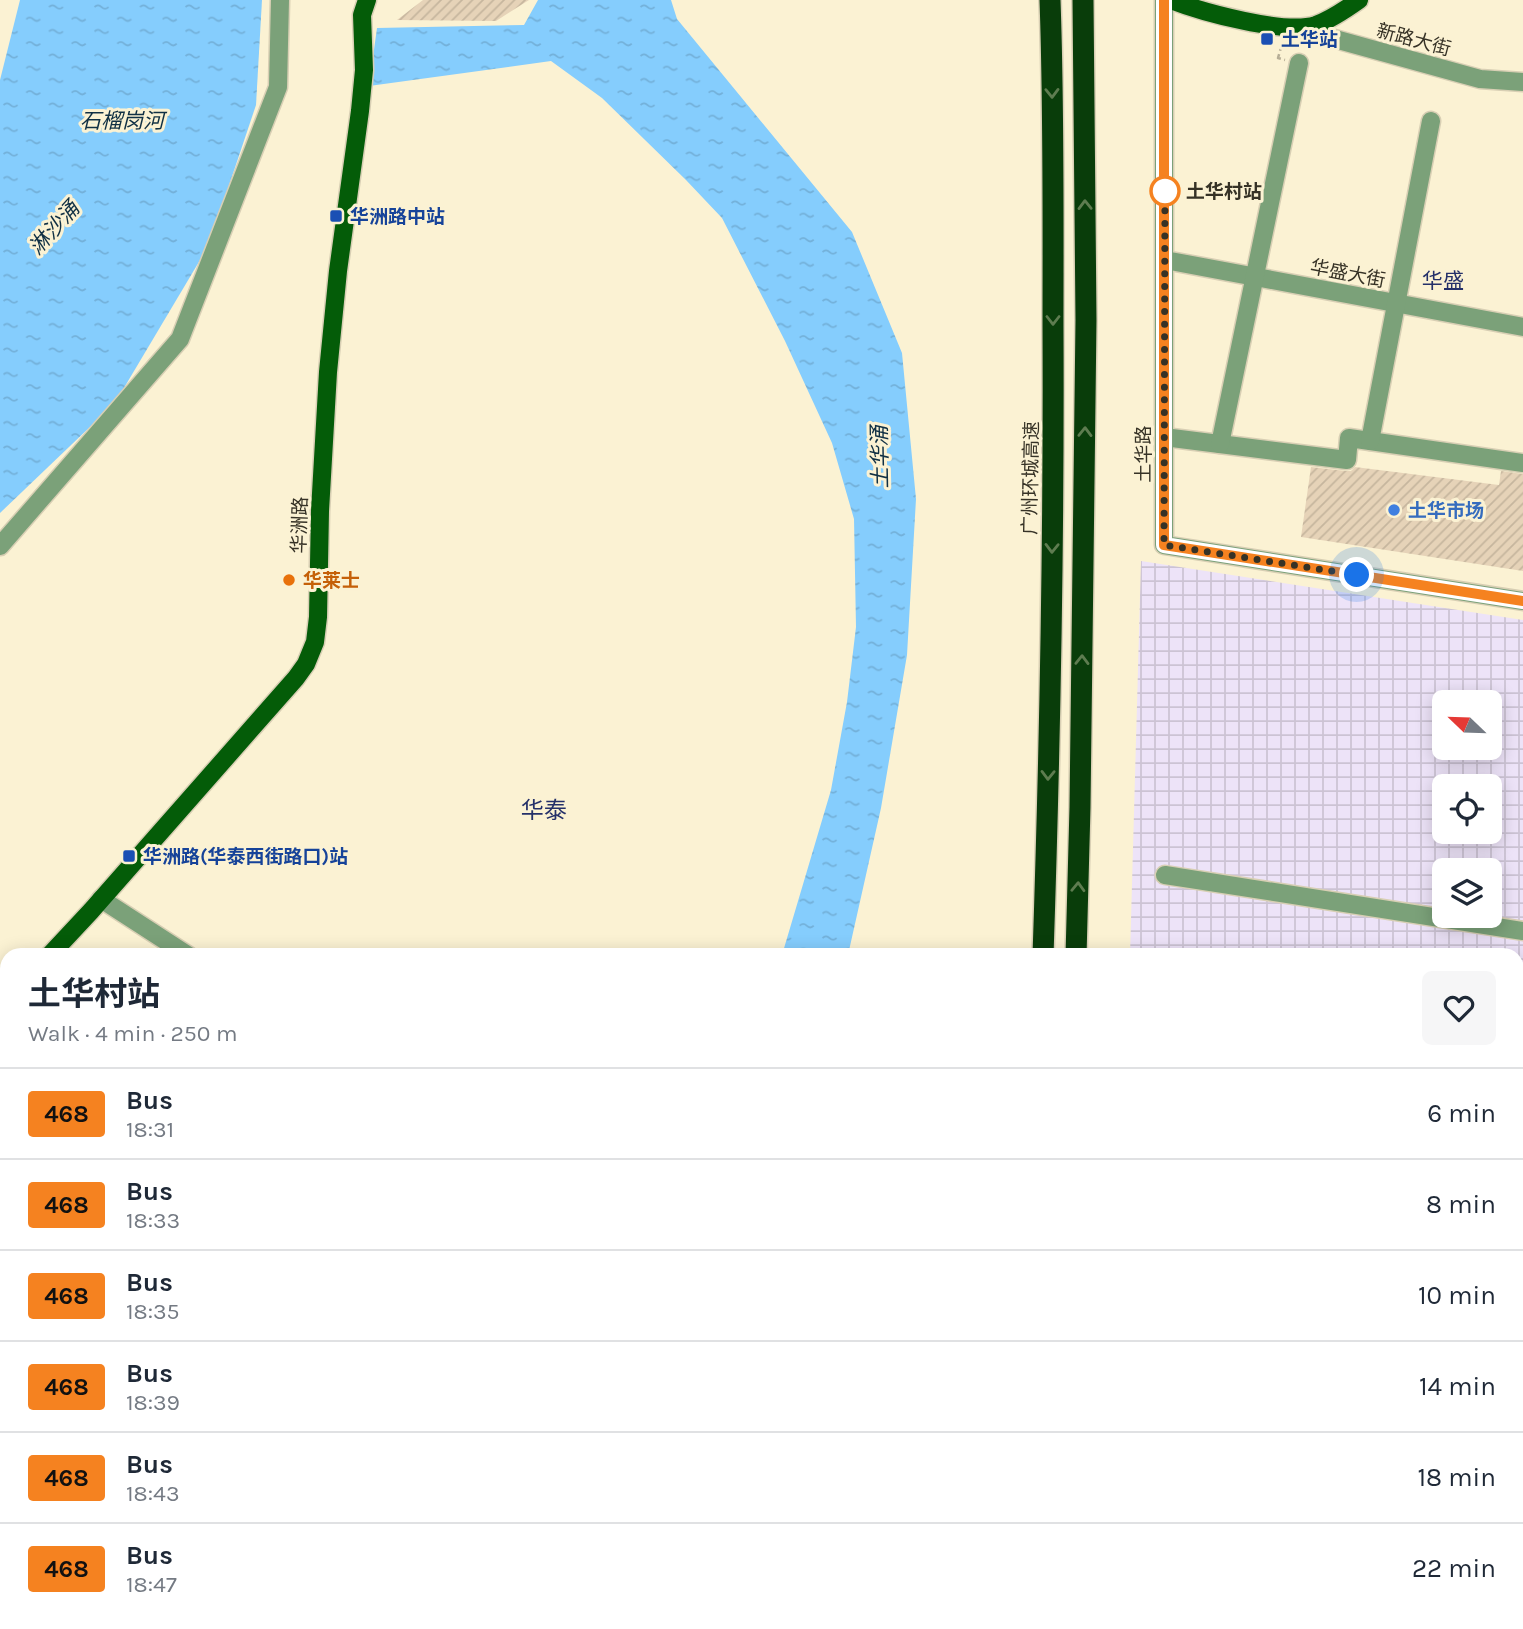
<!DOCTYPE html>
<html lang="en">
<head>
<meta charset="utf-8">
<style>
	:root { --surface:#fff; --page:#f6f6f7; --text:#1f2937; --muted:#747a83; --line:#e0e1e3 }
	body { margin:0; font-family:Karla,"Noto Sans SC",sans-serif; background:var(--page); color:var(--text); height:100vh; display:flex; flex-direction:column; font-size:26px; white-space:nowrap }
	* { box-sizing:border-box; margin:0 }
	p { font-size:23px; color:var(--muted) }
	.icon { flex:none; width:38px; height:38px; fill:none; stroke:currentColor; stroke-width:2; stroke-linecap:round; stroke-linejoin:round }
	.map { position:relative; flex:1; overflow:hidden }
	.sheet { position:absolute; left:0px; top:948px; width:1524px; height:681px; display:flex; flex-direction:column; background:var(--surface); border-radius:21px 21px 0 0; box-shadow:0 4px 18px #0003 }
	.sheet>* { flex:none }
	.badge { padding:0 14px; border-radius:5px; font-size:24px; line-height:46px }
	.needle { width:46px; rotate:293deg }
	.controls { position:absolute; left:1432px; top:690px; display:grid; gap:14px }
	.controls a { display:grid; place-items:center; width:70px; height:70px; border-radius:10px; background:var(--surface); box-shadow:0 4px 18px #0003; font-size:35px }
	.you { position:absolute; width:35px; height:35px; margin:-18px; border:5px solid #fff; border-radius:50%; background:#1a73e8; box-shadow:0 0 0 10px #1a73e833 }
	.map>.badge { position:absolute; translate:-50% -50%; box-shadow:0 0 0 4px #fff }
	.round { display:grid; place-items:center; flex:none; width:74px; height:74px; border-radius:10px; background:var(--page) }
	.headline { display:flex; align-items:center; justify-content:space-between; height:119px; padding:0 28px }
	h1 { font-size:33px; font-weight:700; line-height:52px }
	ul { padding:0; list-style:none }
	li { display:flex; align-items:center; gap:21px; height:91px; padding:0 28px; border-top:2px solid var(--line) }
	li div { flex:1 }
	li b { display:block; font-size:26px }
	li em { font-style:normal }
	li .badge { min-width:77px; font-weight:700; text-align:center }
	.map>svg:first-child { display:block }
	.industrial { fill:url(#industrial-grid); fill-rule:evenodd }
	.water { fill:url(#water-ripples) }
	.building { fill:url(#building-hatch) }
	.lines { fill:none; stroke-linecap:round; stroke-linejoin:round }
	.minor-casing { stroke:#d8cfb4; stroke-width:21 }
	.major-casing { stroke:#d8cfb4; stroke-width:21 }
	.highway-casing { stroke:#d8cfb4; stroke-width:24 }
	.path { stroke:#b6ae96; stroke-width:2.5; stroke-dasharray:7 3.5; stroke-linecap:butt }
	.minor { stroke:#7ba179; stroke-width:18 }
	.major { stroke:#045c08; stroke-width:18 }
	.highway { stroke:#093d0a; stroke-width:21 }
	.oneway { stroke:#5e7c50 }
	.line-casing { stroke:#fff; stroke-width:16 }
	.line { stroke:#f58220; stroke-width:10 }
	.walk { stroke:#363226; stroke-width:7; stroke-dasharray:0 12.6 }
	.transit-dot { fill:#1a4fb4; stroke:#fbf2d3; stroke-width:2.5 }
	.stop-dot { fill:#fff; stroke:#f58220; stroke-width:3.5 }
	.shop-dot { fill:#3f7fe0; stroke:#fbf2d3; stroke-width:2.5 }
	.food-dot { fill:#e8710a; stroke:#fbf2d3; stroke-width:2.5 }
	.labels { text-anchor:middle; stroke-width:6; stroke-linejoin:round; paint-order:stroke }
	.transit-label { font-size:19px; font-weight:bold; fill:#164399; stroke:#fbf2d3; text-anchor:start }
	.street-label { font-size:19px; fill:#363226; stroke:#fbf2d3 }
	.stop-label { font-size:19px; font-weight:bold; fill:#363226; stroke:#fbf2d3; text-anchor:start }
	.shop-label { font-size:19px; font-weight:bold; fill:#366cbe; stroke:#fbf2d3; text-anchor:start }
	.food-label { font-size:19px; font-weight:bold; fill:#c56008; stroke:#fbf2d3; text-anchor:start }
	.water-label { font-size:21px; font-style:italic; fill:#103044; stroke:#fbf2d3 }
	.neighbourhood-label { font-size:21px; fill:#243069; stroke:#fbf2d3 }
	.quarter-label { font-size:23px; fill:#243069; stroke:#fbf2d3 }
</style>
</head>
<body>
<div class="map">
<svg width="1523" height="1629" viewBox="0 0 1523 1629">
	<defs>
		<pattern id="industrial-grid" width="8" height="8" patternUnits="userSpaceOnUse" patternTransform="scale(1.75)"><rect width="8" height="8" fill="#ede3f8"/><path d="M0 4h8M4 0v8" fill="none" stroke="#ccc3d4"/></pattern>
		<pattern id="water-ripples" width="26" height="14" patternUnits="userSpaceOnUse" patternTransform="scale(1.75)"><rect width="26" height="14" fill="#85cdfd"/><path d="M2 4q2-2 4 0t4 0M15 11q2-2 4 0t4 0" fill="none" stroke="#73b0d9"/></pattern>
		<pattern id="building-hatch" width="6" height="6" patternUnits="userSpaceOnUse" patternTransform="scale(1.75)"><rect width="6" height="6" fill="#e6d3b8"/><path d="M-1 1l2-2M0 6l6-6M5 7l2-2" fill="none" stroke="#c6b69e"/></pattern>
	</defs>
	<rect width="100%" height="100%" fill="#fbf2d3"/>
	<g class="industrial">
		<path d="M1141,561L1523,620V1025L1517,1024V956H1130ZM1444,702H1489V747H1444ZM1444,786H1489V831H1444ZM1444,870H1489V915H1444Z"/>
		<path d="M7,1474V1614L0,1613V1544Z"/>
		<path d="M61,1622H330L324,1629H106Z"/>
	</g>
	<g class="water">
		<path d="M20,0H262L256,105L209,245L115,403L0,513V80Z"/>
		<path d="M538,0H671L677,19L852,232L902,353L916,499L907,655L881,808L848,955H782L831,790L847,702L856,627L854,519L832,443L785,341L722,218L686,180L602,98L551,61L369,86L377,28L524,25Z"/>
		<path d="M358,1622H542L538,1629H353Z"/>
	</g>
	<g class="building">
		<path d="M423,0H529L496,21L397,20Z"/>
		<path d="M1311,467L1346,471H1351L1355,467L1499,485L1501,471L1523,474V571L1301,537Z"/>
	</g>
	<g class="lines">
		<defs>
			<g id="minor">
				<path d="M1164,0V545L1523,601"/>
				<path d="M1295,28L1480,79L1523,82"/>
				<path d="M1165,260L1523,327"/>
				<path d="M1164,437L1347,460L1349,438L1523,463"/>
				<path d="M1370,441L1431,121"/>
				<path d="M1220,444L1299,63"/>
				<path d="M0,546L180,339L278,87L280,0"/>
				<path d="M1165,875L1523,931"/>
				<path d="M101,899L189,956"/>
				<path d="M1517,1418H1523"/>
				<path d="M0,1419L7,1414"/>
			</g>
			<g id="major">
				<path d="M1171,0C1202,12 1285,35 1316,25C1332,19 1345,10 1359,0"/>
				<path d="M49,956L91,911L296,678L306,664L315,642L318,617L320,511L328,372L338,271L360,111L364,70L362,15L367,0"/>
				<path d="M0,1008L7,1000"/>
			</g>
			<g id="highway">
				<path d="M1043,956C1050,746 1054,537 1053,327C1053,218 1054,109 1050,0"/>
				<path d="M1076,956L1080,807L1086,320L1083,0"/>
				<path d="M1068,1622L1069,1629"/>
				<path d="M1159,1622L1165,1629"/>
				<path d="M1184,1622L1188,1629"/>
				<path d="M877,1629L881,1622"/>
				<path d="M898,1629L902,1622"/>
				<path d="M925,1629L930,1622"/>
				<path d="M1007,1629L1008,1622"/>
				<path d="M1040,1629L1041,1622"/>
			</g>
		</defs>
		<use href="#minor" class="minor-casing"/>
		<use href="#major" class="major-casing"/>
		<use href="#highway" class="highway-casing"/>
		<path class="path" d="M1282,44L1278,58L1285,60"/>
		<use href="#minor" class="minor"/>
		<use href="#major" class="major"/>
		<use href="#highway" class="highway"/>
	</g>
	<defs><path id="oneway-chevron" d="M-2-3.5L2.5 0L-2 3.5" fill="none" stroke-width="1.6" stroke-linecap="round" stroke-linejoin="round" transform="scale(1.75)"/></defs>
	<g class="oneway">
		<use href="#oneway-chevron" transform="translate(1052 93) rotate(89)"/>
		<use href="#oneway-chevron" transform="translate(1085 205) rotate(-91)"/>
		<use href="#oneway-chevron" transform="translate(1053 320) rotate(90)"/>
		<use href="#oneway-chevron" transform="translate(1085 432) rotate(-89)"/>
		<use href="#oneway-chevron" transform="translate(1052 548) rotate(91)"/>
		<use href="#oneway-chevron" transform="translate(1082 660) rotate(-89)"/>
		<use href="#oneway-chevron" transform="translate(1048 775) rotate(91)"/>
		<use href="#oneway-chevron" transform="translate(1078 887) rotate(-88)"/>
	</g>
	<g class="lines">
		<defs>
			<path id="line" d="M1164,0V545L1523,601"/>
		</defs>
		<use href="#line" class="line-casing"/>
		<use href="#line" class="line"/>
		<path class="walk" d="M1165,191V182L1164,545L1357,575"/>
	</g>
	<g class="transit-dot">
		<rect x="1260" y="32" width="14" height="14" rx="3.5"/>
		<rect x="329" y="209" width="14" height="14" rx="3.5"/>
		<rect x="122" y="849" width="14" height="14" rx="3.5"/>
	</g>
	<circle class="stop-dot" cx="1165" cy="191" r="14"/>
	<circle class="shop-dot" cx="1394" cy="510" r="7"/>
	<circle class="food-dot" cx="289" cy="580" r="7"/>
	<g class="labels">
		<g class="transit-label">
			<text x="1281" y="46">土华站</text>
			<text x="350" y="223">华洲路中站</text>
			<text x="143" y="863">华洲路(华泰西街路口)站</text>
		</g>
		<g class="street-label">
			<text transform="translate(1414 39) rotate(15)" y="7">新路大街</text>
			<text transform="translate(1348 273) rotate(11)" y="7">华盛大街</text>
			<text transform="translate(1143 454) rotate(-90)" y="7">土华路</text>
			<text transform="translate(1030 478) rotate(-89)" y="7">广州环城高速</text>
			<text transform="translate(299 525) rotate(-88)" y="7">华洲路</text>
		</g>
		<g class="stop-label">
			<text x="1186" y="198">土华村站</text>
		</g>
		<g class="shop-label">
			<text x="1408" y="517">土华市场</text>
		</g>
		<g class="food-label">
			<text x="303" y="587">华莱士</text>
		</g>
		<g class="water-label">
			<text x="122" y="128">石榴岗河</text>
			<text transform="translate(54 228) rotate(-48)" y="7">淋沙涌</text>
			<text transform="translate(880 457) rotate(-91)" y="7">土华涌</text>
		</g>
		<g class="neighbourhood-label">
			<text x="1443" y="288">华盛</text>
		</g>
		<g class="quarter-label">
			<text x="544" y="818">华泰</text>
		</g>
	</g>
</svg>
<div class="controls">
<a><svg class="needle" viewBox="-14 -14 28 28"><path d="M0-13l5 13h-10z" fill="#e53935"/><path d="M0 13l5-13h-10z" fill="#747a83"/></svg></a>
<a><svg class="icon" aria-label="locate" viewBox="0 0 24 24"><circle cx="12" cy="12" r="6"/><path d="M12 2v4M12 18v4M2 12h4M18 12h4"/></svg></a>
<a><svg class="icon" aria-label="layers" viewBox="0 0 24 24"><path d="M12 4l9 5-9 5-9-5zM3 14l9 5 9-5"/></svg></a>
</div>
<div class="you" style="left:1357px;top:575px"></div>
<section class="sheet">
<div class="headline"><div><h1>土华村站</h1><p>Walk · 4 min · 250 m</p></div><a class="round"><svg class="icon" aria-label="heart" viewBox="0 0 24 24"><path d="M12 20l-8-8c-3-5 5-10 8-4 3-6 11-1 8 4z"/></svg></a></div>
<ul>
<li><span class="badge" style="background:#f58220;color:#111">468</span><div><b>Bus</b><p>18:31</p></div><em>6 min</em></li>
<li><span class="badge" style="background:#f58220;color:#111">468</span><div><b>Bus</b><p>18:33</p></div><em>8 min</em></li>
<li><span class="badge" style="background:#f58220;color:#111">468</span><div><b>Bus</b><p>18:35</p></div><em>10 min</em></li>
<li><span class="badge" style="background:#f58220;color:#111">468</span><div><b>Bus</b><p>18:39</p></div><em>14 min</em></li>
<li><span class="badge" style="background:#f58220;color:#111">468</span><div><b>Bus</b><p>18:43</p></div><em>18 min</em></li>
<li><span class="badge" style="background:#f58220;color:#111">468</span><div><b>Bus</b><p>18:47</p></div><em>22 min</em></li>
</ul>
</section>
</div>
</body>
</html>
